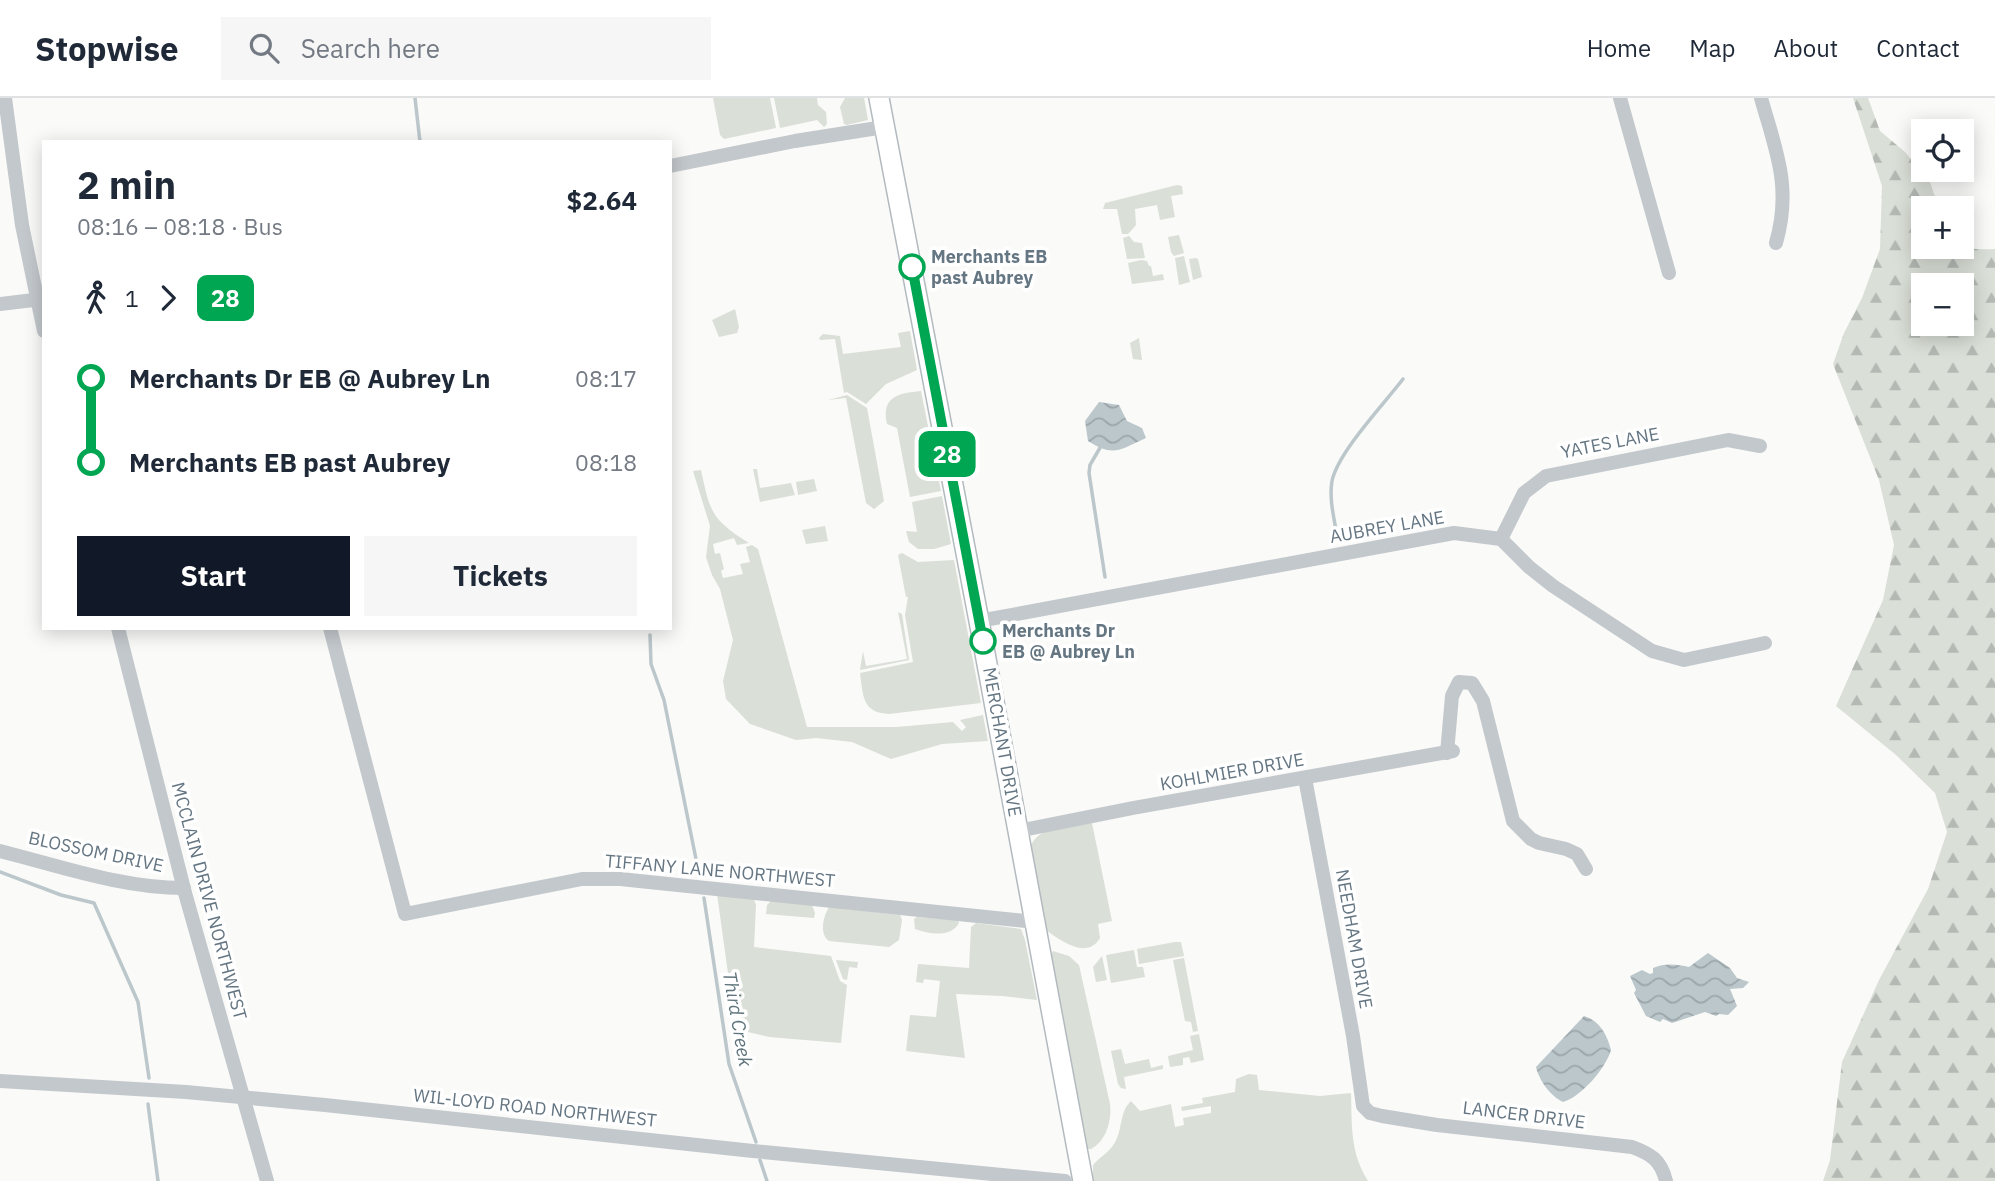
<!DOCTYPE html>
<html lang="en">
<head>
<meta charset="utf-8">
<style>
	:root { --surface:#fff; --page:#f6f6f7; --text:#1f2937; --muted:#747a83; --line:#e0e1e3; --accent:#111827 }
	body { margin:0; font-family:"IBM Plex Sans",sans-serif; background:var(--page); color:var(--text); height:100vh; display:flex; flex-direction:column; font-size:26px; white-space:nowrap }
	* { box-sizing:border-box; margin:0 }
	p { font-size:23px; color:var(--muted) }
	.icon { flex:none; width:38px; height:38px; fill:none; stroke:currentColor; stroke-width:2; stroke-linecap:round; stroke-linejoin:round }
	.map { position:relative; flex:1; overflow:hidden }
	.side { position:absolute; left:42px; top:42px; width:630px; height:490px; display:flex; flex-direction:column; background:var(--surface); border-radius:0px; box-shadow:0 4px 18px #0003 }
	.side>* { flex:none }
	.badge { padding:0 14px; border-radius:10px; font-size:24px; line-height:46px }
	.tools { position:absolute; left:1911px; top:21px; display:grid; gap:14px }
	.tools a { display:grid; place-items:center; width:63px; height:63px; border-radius:0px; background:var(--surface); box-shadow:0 4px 18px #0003; font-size:35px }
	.map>.badge { position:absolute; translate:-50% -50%; box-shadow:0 0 0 4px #fff }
	.legs { display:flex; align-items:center; gap:10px; height:77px; padding:0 35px; font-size:23px }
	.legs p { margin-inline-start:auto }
	.headline { display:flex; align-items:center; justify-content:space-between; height:119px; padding:0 35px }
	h1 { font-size:38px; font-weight:700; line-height:52px }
	.primary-button { display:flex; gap:14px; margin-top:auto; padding:14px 35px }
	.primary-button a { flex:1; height:80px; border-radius:0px; background:var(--accent); color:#fff; font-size:28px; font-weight:700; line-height:80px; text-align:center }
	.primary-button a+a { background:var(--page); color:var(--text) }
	ul { padding:0 35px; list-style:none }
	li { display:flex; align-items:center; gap:24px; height:84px; font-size:26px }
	li i { display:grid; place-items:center; width:10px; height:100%; margin:0 9px; background:currentColor }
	li i::after { content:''; width:18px; height:18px; margin:-9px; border:5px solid; border-radius:50%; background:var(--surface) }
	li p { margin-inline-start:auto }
	li:first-child i { background:linear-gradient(#0000 50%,currentColor 0) }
	li:last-child i { background:linear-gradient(currentColor 50%,#0000 0) }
	header { display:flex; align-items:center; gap:42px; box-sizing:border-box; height:98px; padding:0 35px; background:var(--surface); border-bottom:2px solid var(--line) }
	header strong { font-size:33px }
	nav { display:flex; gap:38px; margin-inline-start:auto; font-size:24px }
	.search { width:490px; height:63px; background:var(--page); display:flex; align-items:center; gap:18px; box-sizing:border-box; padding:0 24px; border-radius:0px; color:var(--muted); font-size:26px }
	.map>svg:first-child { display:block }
	.green { fill:#dadfd7 }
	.forest { fill:url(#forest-firs); fill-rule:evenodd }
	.water { fill:url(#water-waves) }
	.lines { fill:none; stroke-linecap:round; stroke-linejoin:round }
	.stream { stroke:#bbc7cb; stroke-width:3.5 }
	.secondary-casing { stroke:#b3babf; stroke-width:22 }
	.minor { stroke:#c3c8cc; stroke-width:14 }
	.secondary { stroke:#fff; stroke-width:19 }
	.line-1-casing { stroke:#fff; stroke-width:16 }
	.line-1 { stroke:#00a651; stroke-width:10 }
	.stop-1-dot { fill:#fff; stroke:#00a651; stroke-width:3.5 }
	.labels { text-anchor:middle; stroke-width:7; stroke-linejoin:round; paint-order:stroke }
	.stop-label { font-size:18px; font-weight:bold; fill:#657683; stroke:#fff; text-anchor:start }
	.street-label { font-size:18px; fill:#657683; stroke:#fff }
	.water-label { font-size:19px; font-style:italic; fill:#60757c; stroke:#fff }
</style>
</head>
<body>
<header>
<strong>Stopwise</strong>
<div class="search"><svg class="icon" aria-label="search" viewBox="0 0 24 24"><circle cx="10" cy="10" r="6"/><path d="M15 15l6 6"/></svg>Search here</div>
<nav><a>Home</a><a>Map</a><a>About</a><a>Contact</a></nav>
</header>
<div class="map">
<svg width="1995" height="1083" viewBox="0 0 1995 1083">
	<defs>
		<pattern id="forest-firs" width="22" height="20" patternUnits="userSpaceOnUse" patternTransform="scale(1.75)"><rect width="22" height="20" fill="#dadfd7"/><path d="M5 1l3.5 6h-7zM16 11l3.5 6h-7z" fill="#b4b9b4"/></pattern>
		<pattern id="water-waves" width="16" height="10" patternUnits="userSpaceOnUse" patternTransform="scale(1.75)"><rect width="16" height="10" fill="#bbc7cb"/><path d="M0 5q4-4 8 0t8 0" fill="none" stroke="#9ca6aa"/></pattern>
	</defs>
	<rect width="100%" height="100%" fill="#fafaf8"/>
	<g class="green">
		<path d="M713,0H770L776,30L724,41L720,37Z"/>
		<path d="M774,0H817L818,7L826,14L827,26L824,29L817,22L780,30Z"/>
		<path d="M845,0H864L868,22L847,27L844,26L840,9Z"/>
		<path d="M1177,87L1182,88L1183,96L1171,98L1175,119L1160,122L1157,107L1135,111L1136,127L1128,136H1122L1117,111H1103L1105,105Z"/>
		<path d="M1179,137L1184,155L1174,158L1171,154L1168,139Z"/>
		<path d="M1129,138L1134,144L1142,145L1145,160L1127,161L1123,140Z"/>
		<path d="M1184,158L1190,184L1179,187L1175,160Z"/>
		<path d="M1196,160L1198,161L1202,179L1193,182L1189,161Z"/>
		<path d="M1141,162L1147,163L1149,168H1151L1153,178L1163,176L1164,182L1132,186L1128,165Z"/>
		<path d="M735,211L739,229L737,235L719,239L712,222Z"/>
		<path d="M910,233L917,272L886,286L866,306L847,294L844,295L835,241L820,242L819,240L823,236L840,238L843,256L901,249L898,235Z"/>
		<path d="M1139,240L1142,262L1133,261L1130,245Z"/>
		<path d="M921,293L941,393L910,399L897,330L887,326C881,299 898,295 921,293Z"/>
		<path d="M847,297L867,310L884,403L874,411L866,405L846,300L828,302Z"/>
		<path d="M753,371H757L760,390L791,385L795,397L760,404Z"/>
		<path d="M701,372C710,414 711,421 749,445L737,447L734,440L713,446L715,456L720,455L724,471L721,473L723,480L743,476L740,466L750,464L746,449L752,447L758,451L807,629H897L953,624L962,633L966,629L960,622L983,617L988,643L942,646L891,661L852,644L816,640L796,642L750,626L726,601L723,583L733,542L720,491L712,477L706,459L710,428L693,373Z"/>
		<path d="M814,381L817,393L798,397L796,384Z"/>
		<path d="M942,398L951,446L934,451H918L909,444L906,433L917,434L912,404Z"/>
		<path d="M825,428L828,443L806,446L802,432Z"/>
		<path d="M902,455L918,464L954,462L981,605L889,616C862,615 863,597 860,575L913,564L905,517L908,499H906L898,457Z"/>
		<path d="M898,514L902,516L909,562L860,572L863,553L866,568L907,561Z"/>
		<path d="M1092,725L1112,823L1098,826L1100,840C1087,862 1061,843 1046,832L1031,748C1038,727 1073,729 1092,725Z"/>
		<path d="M717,796L754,801L756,807L754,849L831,858L840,883L847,887L841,945L769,939L748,934L732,904Z"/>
		<path d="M771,803L812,807L815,815L814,820L766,816L767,807Z"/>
		<path d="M829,809L900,817L902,822L899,842L889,849L829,843C819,836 823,819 829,809Z"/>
		<path d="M917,819L958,822L959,825C951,840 929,836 915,831L914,821Z"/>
		<path d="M976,825L1021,831L1025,842L1037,902L1002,898L956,896L965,960L906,953L910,917L936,919L940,883L924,881L923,885L916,884L918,866L969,870L971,829Z"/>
		<path d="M1175,844H1181L1184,858L1139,866L1137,851Z"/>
		<path d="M1134,852L1137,869H1143L1145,879L1111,885L1106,857Z"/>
		<path d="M1053,853L1069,858L1079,867L1110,1006C1112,1023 1106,1043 1091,1051H1087L1051,857Z"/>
		<path d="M1102,858L1107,882L1096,884L1093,869Z"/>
		<path d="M1184,860L1198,933L1193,934L1191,924L1185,923L1173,862Z"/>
		<path d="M836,862L858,864L857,870L849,869L847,882L843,881Z"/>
		<path d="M1199,936L1204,962L1191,965L1189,959L1183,960V967L1170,969L1168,958L1193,952L1190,938Z"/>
		<path d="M1121,951L1125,966L1149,961L1151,970L1163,967V971L1124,979L1126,991L1121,990L1118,986L1111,953Z"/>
		<path d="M1249,976L1257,977L1259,992L1320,998L1351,995C1352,1028 1350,1054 1368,1083H1093V1067C1100,1059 1108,1055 1114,1046C1123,1032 1119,1014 1131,1003L1140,1013L1171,1006L1175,1029L1184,1027L1183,1020L1211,1015V1008L1182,1013L1181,1009L1203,1005L1202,1000L1235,994L1236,981Z"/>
	</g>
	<path class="forest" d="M1853,0H1868L1880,33L1905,54L1930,84L1939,110H1923V149C1948,149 1971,152 1995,151V1083H1823L1830,1062L1842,964L1879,882L1928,791L1947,734L1935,695L1896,657L1836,608L1883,502L1894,447L1879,382L1833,266L1844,235L1862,200L1880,151L1882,88ZM1923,187H1962V226H1923Z"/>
	<g class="water">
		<path d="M1099,304L1119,307L1127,323L1142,330L1146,340C1121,351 1114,360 1088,343L1085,323Z"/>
		<path d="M1708,855L1730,870L1737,880L1749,884L1743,890L1730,891L1737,908L1728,917L1719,916L1716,918L1705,914L1672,925L1663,921L1660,924L1646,918L1634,895L1636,892L1630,878L1642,872L1650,876L1653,875V870C1664,865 1677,866 1689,869Z"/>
		<path d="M1584,918C1600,923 1607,937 1611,952C1606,970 1581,999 1563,1004C1550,998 1539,982 1536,969Z"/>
	</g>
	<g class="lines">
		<g class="stream">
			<path d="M415,0L420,44"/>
			<path d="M1101,348L1090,367L1089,375L1105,479"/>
			<path d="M1337,437C1334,420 1329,401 1332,383C1338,354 1384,306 1403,281"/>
			<path d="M650,537L651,566L664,602L699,776"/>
			<path d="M0,774L61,797L94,805L138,904L149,980"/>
			<path d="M704,800L729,966L756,1044"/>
			<path d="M148,1006L158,1083"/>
			<path d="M760,1062L767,1083"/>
		</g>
		<defs>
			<path id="secondary" d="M879,0L979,523L1083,1083"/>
		</defs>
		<use href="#secondary" class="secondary-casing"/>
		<g class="minor">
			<path d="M5,0L22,127L44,233"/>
			<path d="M1620,0L1669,175"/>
			<path d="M1761,0C1776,53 1792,89 1776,145"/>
			<path d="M670,68L795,43L884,29"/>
			<path d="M0,206L42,201"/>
			<path d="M1501,441L1524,395L1546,378L1728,342L1760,348"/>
			<path d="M979,523L1454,435L1501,441L1529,469L1553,488L1652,553L1684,562L1765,545"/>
			<path d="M118,530L185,795L267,1083"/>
			<path d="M330,530L405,816L582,781H620L1035,824"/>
			<path d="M1447,655L1452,598L1459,584L1472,585L1483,603L1513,723L1531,741L1539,745L1566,751L1577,756L1586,771"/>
			<path d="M1305,680L1353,938L1363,1008L1370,1015L1382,1018L1437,1027L1632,1049C1651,1056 1661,1062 1666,1083"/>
			<path d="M1018,733L1133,710L1453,653"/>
			<path d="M0,753C60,768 122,790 184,790"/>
			<path d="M0,983L186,994L325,1007L753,1053L1065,1083"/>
		</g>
		<use href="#secondary" class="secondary"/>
	</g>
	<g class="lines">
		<defs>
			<path id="line-1" d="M912,169L983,543"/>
		</defs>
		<use href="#line-1" class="line-1-casing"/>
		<use href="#line-1" class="line-1"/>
	</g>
	<g class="stop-1-dot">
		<circle cx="912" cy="169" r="12"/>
		<circle cx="983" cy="543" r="12"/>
	</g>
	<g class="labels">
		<g class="stop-label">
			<text x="931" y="165">Merchants EB<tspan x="931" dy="21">past Aubrey</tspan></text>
			<text x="1002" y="539">Merchants Dr<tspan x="1002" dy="21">EB @ Aubrey Ln</tspan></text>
		</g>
		<g class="street-label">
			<text transform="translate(1610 345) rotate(-11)" y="6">YATES LANE</text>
			<text transform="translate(1387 429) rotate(-10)" y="6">AUBREY LANE</text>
			<text transform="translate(1002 644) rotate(80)" y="6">MERCHANT DRIVE</text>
			<text transform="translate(1232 674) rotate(-10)" y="6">KOHLMIER DRIVE</text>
			<text transform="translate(96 754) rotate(12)" y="6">BLOSSOM DRIVE</text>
			<text transform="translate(720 773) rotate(5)" y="6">TIFFANY LANE NORTHWEST</text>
			<text transform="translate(209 803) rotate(75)" y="6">MCCLAIN DRIVE NORTHWEST</text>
			<text transform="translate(1354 841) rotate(80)" y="6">NEEDHAM DRIVE</text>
			<text transform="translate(535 1010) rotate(6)" y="6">WIL-LOYD ROAD NORTHWEST</text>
			<text transform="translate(1524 1017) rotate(7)" y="6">LANCER DRIVE</text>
		</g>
		<g class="water-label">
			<text transform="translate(738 921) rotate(80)" y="7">Third Creek</text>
		</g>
	</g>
</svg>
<div class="tools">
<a><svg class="icon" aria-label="locate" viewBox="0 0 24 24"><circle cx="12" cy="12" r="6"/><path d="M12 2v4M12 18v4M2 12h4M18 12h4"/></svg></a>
<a>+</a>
<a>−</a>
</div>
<b class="badge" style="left:947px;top:356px;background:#00a651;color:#fff">28</b>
<section class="side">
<div class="headline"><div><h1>2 min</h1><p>08:16 – 08:18 · Bus</p></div><b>$2.64</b></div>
<div class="legs"><svg class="icon" aria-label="walk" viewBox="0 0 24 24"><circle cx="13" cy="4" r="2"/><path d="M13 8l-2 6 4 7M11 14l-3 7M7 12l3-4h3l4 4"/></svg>1<svg class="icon" aria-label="forward" viewBox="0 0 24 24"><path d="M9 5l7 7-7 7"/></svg><b class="badge" style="background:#00a651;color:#fff">28</b></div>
<ul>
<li><i style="color:#00a651"></i><b>Merchants Dr EB @ Aubrey Ln</b><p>08:17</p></li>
<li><i style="color:#00a651"></i><b>Merchants EB past Aubrey</b><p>08:18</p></li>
</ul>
<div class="primary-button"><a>Start</a><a>Tickets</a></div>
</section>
</div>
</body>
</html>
